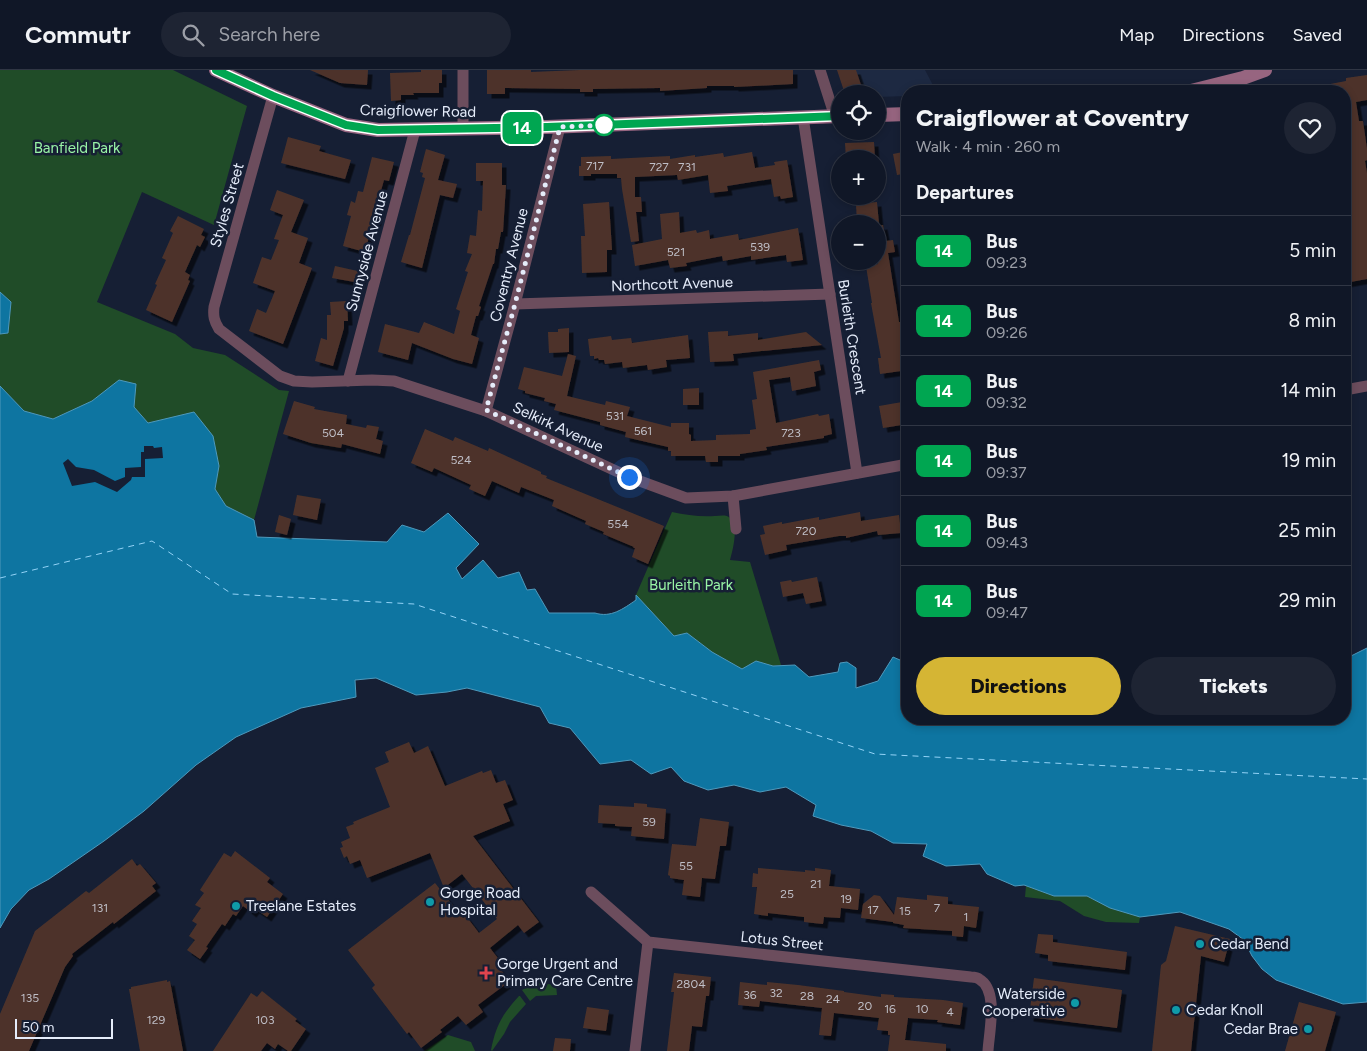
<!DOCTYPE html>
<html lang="en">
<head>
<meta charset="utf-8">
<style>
	:root { --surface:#101727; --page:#1e2433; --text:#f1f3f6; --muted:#9c9fa7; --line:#303644; --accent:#d5b534 }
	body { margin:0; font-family:Figtree,sans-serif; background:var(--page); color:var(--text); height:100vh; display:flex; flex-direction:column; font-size:19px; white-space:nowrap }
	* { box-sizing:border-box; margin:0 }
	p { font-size:16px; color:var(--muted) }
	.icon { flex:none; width:28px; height:28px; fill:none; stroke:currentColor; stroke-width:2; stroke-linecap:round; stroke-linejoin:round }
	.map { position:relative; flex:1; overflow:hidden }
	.details { position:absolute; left:901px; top:15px; width:450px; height:640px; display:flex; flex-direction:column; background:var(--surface); border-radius:20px; box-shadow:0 2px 8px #0003,0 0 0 1px var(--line) }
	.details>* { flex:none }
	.badge { padding:0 10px; border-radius:8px; font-size:18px; line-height:32px }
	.buttons { position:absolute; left:831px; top:15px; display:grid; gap:10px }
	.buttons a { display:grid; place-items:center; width:55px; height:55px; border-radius:50%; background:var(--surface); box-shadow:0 2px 8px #0003,0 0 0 1px var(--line); font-size:25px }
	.scale { position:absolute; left:15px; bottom:12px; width:98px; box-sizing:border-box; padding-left:5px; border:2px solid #e5ecfa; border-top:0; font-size:14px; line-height:18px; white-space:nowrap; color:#e5ecfa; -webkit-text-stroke:4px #161f34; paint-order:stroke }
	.you { position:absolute; width:25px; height:25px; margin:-12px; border:4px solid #fff; border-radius:50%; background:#1a73e8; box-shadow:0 0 0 8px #1a73e833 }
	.map>.badge { position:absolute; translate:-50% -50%; box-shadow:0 0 0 2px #fff }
	h2 { padding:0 15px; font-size:19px; line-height:45px }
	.round { display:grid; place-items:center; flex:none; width:52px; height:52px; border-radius:26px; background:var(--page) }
	.head { display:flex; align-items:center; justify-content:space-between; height:85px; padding:0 15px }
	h1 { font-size:24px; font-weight:800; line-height:38px }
	.action { display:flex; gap:10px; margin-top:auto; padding:10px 15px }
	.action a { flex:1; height:58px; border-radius:30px; background:var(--accent); color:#111; font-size:20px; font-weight:800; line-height:58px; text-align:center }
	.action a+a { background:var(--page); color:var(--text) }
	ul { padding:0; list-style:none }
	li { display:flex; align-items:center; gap:15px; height:70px; padding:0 15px; border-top:1px solid var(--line) }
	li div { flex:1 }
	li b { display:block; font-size:19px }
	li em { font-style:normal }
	li .badge { min-width:55px; font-weight:700; text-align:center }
	header { display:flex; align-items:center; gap:30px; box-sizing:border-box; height:70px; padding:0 25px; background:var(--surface); border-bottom:1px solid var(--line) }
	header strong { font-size:24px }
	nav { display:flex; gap:28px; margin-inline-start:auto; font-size:18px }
	.search { width:350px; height:45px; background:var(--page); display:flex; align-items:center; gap:12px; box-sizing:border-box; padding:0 18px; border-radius:28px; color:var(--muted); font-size:19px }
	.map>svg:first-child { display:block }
	.built { fill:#1d2942 }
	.green { fill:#204c28 }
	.water { fill:#0e75a1; stroke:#4e99bc }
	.pier { fill:#161f34 }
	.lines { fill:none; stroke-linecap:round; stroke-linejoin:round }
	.ferry { stroke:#93d3f7; stroke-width:1; stroke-dasharray:6 5; stroke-linecap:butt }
	.building { fill:#4d332a; filter:url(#shadow) }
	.minor { stroke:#6c4d5d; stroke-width:11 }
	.secondary { stroke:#976580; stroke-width:14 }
	.line-casing { stroke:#fff; stroke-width:11 }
	.line { stroke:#00a651; stroke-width:8 }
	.walk { stroke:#e5ecfa; stroke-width:5; stroke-dasharray:0 9 }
	.stop-dot { fill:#fff; stroke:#00a651; stroke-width:2.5 }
	.culture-dot { fill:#0f9aa8; stroke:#161f34; stroke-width:2 }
	.health-dot { fill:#e0444e; stroke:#161f34; stroke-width:2 }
	.labels { text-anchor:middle; stroke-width:5; stroke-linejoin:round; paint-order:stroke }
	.number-label { font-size:12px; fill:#bfbec6 }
	.street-label { font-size:15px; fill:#e5ecfa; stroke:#161f34 }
	.park-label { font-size:15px; fill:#98f3a5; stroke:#161f34 }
	.poi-label { font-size:15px; fill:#e5ecfa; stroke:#161f34; text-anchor:start }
</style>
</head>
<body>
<header>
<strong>Commutr</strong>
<div class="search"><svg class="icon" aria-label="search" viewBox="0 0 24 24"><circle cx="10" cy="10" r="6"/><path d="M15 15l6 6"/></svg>Search here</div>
<nav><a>Map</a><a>Directions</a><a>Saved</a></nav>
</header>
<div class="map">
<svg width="1367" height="981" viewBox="0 0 1367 981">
	<defs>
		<filter id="shadow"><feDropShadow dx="4.5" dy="4.5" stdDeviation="0" flood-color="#0009"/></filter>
	</defs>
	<rect width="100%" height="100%" fill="#161f34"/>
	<path class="built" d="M838,0H925L936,21H908L907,26L878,27V24H847Z"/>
	<g class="green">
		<path d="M0,0H173L247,36L214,155L142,122L97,232L175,264L193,278L225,285L279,320L289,321L254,450L226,436L215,419L219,396L164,350L148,353L134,337L120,310L92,331L53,349L24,341L0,316V264L8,263L11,232L0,222Z"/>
		<path d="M672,442C686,445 700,447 715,446C720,446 726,444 730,448C739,456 733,479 730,490L750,492L781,595L773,596L756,591L742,599L712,582L687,563L674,566L636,525Z"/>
		<path d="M1026,816L1054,826H1087L1110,838L1140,847L1139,853L1106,852L1084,846L1060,831L1025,827Z"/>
		<path d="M539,913L556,915L557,925L536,926L530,931L522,920L530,916Z"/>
		<path d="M519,926H520L526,934L510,952L504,964L492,981L491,980C496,955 502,945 519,926Z"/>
		<path d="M448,965L471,972L475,981H424Z"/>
	</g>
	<g class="water">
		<path d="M0,222L11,232L8,263L0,264Z"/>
		<path d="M119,310L136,314L134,337L148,353L194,342L213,366L219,396L215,419L226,436L254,450L257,467L387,472L402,455L424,462L448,443L479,474L456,498L462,509L483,490L498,508L519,502L527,520L535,519L549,543H595C611,548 623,539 636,530V525L674,566L687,563L712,582L742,599L756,591L773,596L795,595L809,607L838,602L840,593L847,592L856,598V618L878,611L893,587L907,593L908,649H1345V589L1367,578V932L1343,934L1276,910L1262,899L1252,886L1244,870L1229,859L1180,842L1140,847L1110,838L1087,826H1054L1024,815L1015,816L987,804L980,794L946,796L923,786L927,774L893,773L871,761L841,755L813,746L816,735L786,717L760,722L734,715L708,720L684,711L671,697L651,704L631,690L600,694L570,658L549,653L540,637L467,618L447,622L416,625L376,608L355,610L356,627L301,638L236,667L196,695L144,741L104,771L49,809L29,820L11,839L0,858V316L24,341L53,349L92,331Z"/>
	</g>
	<path class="pier" d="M144,376H153L154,378L162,377L163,388L145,389V407H132L131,410L117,422L95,412L72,416L63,393L68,389L76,397L94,400L115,411L125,407V398L141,397V382H144Z"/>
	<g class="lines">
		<path class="ferry" d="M0,508L152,471L232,524L414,534L875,684L1367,709"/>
	</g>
	<g class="building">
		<path d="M310,0H368L367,15L340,13Z"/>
		<path d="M421,0H442V13H439V23H413L414,25H401V30L391,31L390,3L421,2Z"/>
		<path d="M487,0H531V2L580,0H793V14L734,17V16H707V18L660,21V18L593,19V22H580V19L505,18V24H487Z"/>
		<path d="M837,0H856L864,24H845Z"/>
		<path d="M1367,5V30L1356,32L1359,51H1363L1367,79V90L1365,91L1367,103V209L1345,213V21H1320V16L1346,11V8Z"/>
		<path d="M288,67L321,76L319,81L351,90L345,109L281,93Z"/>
		<path d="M874,72L875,89H846L845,73Z"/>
		<path d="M426,79L445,85L438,110L457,114L453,128L440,125L422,198L401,192L409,165H410L425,108L422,107L423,103L420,102Z"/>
		<path d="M908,81V103L897,105L893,84Z"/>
		<path d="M752,82L755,98L775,95L774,92L787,90L793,127L781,129L780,126L774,127L771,109L727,116L728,121L710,123L708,105L678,110L677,105L635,107V127H641L642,142H636L639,171L631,172L622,119L621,108H617V104H591V106H579V96H581V87L611,86V89L670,86V89L695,85V87L723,83L724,87Z"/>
		<path d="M372,87L394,92L389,111L384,110L377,135L380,136L376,153L373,152L365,182L343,176L351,146L347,145L351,131L355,133L358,121L363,122Z"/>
		<path d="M476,93H502V115H506L503,162H501L498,179H496L494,194H493L479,236L481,237L478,246H476L471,265L479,268L472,294L453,289L412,273L408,290L378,282L385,254L419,263L424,252L454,264L460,241L456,239L468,202L465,201L472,184L467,183L470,165L476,166L478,140L482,141L483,111H476Z"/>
		<path d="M277,120L304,130L291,162L308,168L299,193L312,198L283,274L249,261L257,239L266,243L275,221L253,213L262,187L271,190L279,170L274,169L283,145L270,140Z"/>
		<path d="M609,132L612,180H607V202L582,203L581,166H585L583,134Z"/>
		<path d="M877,132L879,154H857L856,134Z"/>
		<path d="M679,142L680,163L696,160L697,163L709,160L710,169L738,164L739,170L798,158L803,190L787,192L786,185L751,190V186L723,191L722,186L686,193L687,196L670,198L668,190L635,196L632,175L662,169L660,144Z"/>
		<path d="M178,146L204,159L201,165L205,167L200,177L197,175L185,202L190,205L188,210L190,211L172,252L146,240L157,215L155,214L166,190L162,188L173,163L170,161Z"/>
		<path d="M883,155L886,171L893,170L895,182L888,183L899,252H901L906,278L908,277V300L880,304L878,288H881L871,233H872L866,196L878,194V156Z"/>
		<path d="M335,196L362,202L360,213L332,208Z"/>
		<path d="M347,231L348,251H344V258L333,296L315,291L321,268L327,270V245H331L330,232Z"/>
		<path d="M569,258V282L549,283L548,262H558V259Z"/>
		<path d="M728,261V266L758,263V270L806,262L822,275L733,284L734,291L710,292L708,262Z"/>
		<path d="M688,265L690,288L666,290L667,297L648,300L647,295L623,298L622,292L605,294L604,290H599L598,288L594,289V286H590L588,269L611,266L612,270L631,268L632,273Z"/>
		<path d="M568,284L576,286L567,326L605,335L606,331L630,337L627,346L671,357V353H689V364L691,365V371L716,370V365L750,364V360L756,359L752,330L757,329L753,302L819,290L821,300L814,302L816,316L792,321L790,307L769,310L776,353L818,344L819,346L829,344L832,364L824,366V368L766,377L767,380L740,384V386H718V392H706L705,386H671V381H668V377L625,367L626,362L600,355V352L554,340L556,334L544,331L545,328L525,323V321L518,319L524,297L562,306Z"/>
		<path d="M699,318V335H683V319Z"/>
		<path d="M294,331L315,337L314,339L347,345L346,354L366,358L367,355L379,357L376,369L383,371L380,384L342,374L341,378L311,373L283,364Z"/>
		<path d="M908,331V354L883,358L879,336Z"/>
		<path d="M425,359L453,371L455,367L488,381L489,378L541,402V404L547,406L546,408L664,456L648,494L632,487L635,478H633L634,477L603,464L604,462L585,454L586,451L552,436L554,430L521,417L519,423L492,411L485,426L469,419L471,415L434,398L432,402L411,393Z"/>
		<path d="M297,425L321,429L317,450L293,445Z"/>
		<path d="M860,442L861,451L899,445L901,463L878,465L877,461L846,468V466H839L786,475L787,480L765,485L760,465L765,464L763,456L782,452V454L819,447V450Z"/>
		<path d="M279,445L291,449L287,465L275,462Z"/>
		<path d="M817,507L822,531L806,534L803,523L783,527L780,512L791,510L792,512Z"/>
		<path d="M409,672L414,683L428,676L445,716L482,701L483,703L491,700L496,713L505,710L513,730L503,734L510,751L473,766L539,852L524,863L518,855L490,878L501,892L497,895L510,911L478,935L483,942L466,955L458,946L440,960L442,962L421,978L409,962L407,964L372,918L375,915L348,880L435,813L463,848L466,846L479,863L497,849L462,804L444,818L430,783L367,808L360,790L350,794L347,786L344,788L340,778L343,777L341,772L350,768L346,757L354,754L353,752L390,737L375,698L389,692L385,682Z"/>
		<path d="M634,733L647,734V737L666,739L664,769L631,766L632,757L615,756V754L598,753L599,735L634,737Z"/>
		<path d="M700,748L729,752L726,776H720L715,809L702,808L700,827L682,825L684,810L670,808V806L668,805L672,774L696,776Z"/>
		<path d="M235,781L270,808L267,812L283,824L267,847L255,839L252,843L243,836L236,846L233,844L225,856L222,854L206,877L208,878L200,889L187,880L195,870L189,866L197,854L192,851L201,838L195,835L204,823L200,820L224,783L231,787Z"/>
		<path d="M132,789L137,796L140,794L156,813L152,816L156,821L114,854L113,852L72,884L73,886L65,897L29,981H0V944L35,861L86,821L89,823Z"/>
		<path d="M758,798L805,802V800L815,801V798L831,800L829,816L860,819L858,840L841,838L840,848L824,847L823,854L804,852V847L768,843V846L754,844L757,817H752L753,803L758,804Z"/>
		<path d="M874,825L880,826L894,845L897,827L927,830V825L948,827V834L979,837L976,858L964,856L963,867L952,866V861L903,858L904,855L893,853V852L861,848L863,834Z"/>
		<path d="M1175,856L1230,869L1224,892L1201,886L1191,981H1152L1161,895L1166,891Z"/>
		<path d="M1038,864L1053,865V872L1127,882L1125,900L1048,891V885L1035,883Z"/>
		<path d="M674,903L711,907L709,926H706L702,957L692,956L689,981H667L674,922H671Z"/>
		<path d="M1034,908L1122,920L1117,958L1029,947Z"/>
		<path d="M167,910V912L170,911L183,981H140L129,919H131V917Z"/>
		<path d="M740,912L767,915V912L798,915L844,921V922L881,927V924L894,925V927L943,930L963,933L960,955L937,952L938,950L908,948L905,970L946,974V981H888L890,965H888V961L877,960L879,948L834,943L831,966L819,965L822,938L760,931L759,937L738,935Z"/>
		<path d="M262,921L297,949L295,951L306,959L291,981H288L278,974L275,979L267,973L261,981H213L251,923L257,927Z"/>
		<path d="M1299,932L1336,942L1325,981H1285Z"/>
		<path d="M587,937L609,940L606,961L583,958Z"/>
		<path d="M555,968L571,969L570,981H553Z"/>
	</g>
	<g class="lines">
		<g class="minor">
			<path d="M463,0V59"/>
			<path d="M820,0L835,47"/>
			<path d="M273,26L214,237C213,246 214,251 219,259L280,306L294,311L312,312L372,310L394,311L486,341L629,407L686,428L733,426L908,394"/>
			<path d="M803,47L857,403"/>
			<path d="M515,234L830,224"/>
			<path d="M348,311L415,60"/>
			<path d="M1345,320L1367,316"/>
			<path d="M486,341L515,234L560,57"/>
			<path d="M733,426L736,459"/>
			<path d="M591,822L648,872L971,907C974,907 977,907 979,909C999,920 989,962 988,981"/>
			<path d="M635,981L648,872"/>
		</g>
		<g class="secondary">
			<path d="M216,0L273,26L346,55L378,60L547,57L840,46"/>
			<path d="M1191,21L1243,8L1265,0"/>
			<path d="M878,45L908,44"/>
		</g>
	</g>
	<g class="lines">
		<defs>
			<path id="line" d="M216,0L273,26L346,55L378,60L547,57L840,46"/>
		</defs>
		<use href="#line" class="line-casing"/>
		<use href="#line" class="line"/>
		<path class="walk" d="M604,55H606L560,57L515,234L486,340L629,407"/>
	</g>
	<circle class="stop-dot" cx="604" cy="55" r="10"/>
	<g class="culture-dot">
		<circle cx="430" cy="832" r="5"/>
		<circle cx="236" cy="836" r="5"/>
		<circle cx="1200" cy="874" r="5"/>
		<circle cx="1075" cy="933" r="5"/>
		<circle cx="1176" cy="940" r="5"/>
		<circle cx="1308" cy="959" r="5"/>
	</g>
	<path class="health-dot" d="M483.5 895.5h5v5h5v5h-5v5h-5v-5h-5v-5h5z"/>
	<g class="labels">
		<g class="number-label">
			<text x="595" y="100">717</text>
			<text x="659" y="101">727</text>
			<text x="687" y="101">731</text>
			<text x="760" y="181">539</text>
			<text x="676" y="186">521</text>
			<text x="615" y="350">531</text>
			<text x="643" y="365">561</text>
			<text x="333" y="367">504</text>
			<text x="791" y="367">723</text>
			<text x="461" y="394">524</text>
			<text x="618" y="458">554</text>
			<text x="806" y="465">720</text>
			<text x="649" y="756">59</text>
			<text x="686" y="800">55</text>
			<text x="816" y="818">21</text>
			<text x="787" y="828">25</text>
			<text x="846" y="833">19</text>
			<text x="100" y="842">131</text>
			<text x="937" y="842">7</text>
			<text x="873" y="844">17</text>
			<text x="905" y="845">15</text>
			<text x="966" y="851">1</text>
			<text x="691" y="918">2804</text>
			<text x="776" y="927">32</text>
			<text x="750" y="929">36</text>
			<text x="807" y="930">28</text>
			<text x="30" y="932">135</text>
			<text x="833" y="933">24</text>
			<text x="865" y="940">20</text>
			<text x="890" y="943">16</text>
			<text x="922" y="943">10</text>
			<text x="950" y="946">4</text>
			<text x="156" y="954">129</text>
			<text x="265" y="954">103</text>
		</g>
		<g class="street-label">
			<text transform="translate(418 41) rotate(1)" y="5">Craigflower Road</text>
			<text transform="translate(227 135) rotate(-74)" y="5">Styles Street</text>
			<text transform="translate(367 181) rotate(-75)" y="5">Sunnyside Avenue</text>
			<text transform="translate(509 195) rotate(-76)" y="5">Coventry Avenue</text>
			<text transform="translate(672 214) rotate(-2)" y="5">Northcott Avenue</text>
			<text transform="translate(852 267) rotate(81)" y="5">Burleith Crescent</text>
			<text transform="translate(558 357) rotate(25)" y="5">Selkirk Avenue</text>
			<text transform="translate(782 871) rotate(6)" y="5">Lotus Street</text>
		</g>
		<g class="park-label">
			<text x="77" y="83">Banfield Park</text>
			<text x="691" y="520">Burleith Park</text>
		</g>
		<g class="poi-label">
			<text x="440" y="828">Gorge Road<tspan x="440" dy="17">Hospital</tspan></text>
			<text x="246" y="841">Treelane Estates</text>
			<text x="1210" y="879">Cedar Bend</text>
			<text x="497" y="899">Gorge Urgent and<tspan x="497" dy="17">Primary Care Centre</tspan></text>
			<text x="1065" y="929" text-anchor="end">Waterside<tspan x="1065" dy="17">Cooperative</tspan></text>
			<text x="1186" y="945">Cedar Knoll</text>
			<text x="1298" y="964" text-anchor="end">Cedar Brae</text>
		</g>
	</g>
</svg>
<div class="buttons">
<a><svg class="icon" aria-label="locate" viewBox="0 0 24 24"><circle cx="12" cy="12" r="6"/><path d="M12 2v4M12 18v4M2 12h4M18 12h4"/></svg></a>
<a>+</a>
<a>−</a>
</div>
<div class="scale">50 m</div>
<div class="you" style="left:629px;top:407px"></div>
<b class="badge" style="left:522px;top:58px;background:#00a651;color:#fff">14</b>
<section class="details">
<div class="head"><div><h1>Craigflower at Coventry</h1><p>Walk · 4 min · 260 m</p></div><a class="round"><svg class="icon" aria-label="heart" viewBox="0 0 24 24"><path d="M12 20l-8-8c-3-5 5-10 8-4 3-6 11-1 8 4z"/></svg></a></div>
<h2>Departures</h2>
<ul>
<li><span class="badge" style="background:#00a651;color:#fff">14</span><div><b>Bus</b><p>09:23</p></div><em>5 min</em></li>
<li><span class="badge" style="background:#00a651;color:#fff">14</span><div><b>Bus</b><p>09:26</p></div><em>8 min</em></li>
<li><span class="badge" style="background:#00a651;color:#fff">14</span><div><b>Bus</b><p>09:32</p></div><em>14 min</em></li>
<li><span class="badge" style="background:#00a651;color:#fff">14</span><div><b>Bus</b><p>09:37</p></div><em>19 min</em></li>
<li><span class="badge" style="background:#00a651;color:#fff">14</span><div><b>Bus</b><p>09:43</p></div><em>25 min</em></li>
<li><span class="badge" style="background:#00a651;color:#fff">14</span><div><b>Bus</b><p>09:47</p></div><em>29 min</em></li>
</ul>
<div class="action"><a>Directions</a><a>Tickets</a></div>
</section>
</div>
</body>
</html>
